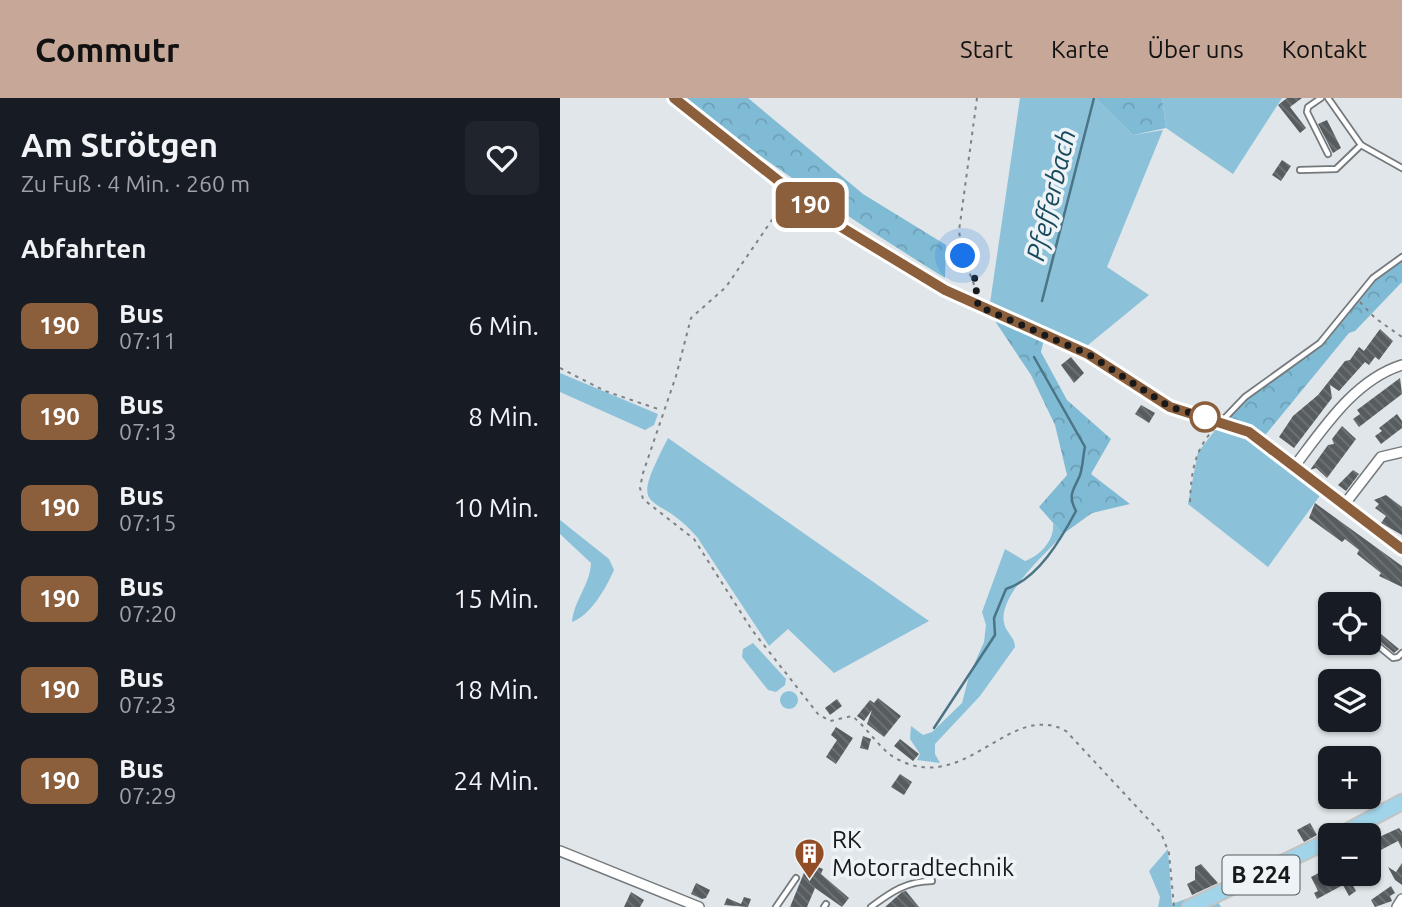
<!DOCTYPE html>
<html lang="de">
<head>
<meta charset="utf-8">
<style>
	:root { --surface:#171b24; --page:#20242c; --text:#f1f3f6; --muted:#9ea1a6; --accent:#c7a898 }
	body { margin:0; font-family:Ubuntu,sans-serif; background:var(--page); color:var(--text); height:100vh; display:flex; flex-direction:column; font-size:26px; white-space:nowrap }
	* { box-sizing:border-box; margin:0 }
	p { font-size:23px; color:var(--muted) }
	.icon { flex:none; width:38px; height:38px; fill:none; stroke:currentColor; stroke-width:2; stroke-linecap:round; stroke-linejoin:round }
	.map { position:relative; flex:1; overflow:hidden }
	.details { display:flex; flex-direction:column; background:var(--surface); width:560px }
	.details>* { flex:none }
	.badge { padding:0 14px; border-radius:10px; font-size:24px; line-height:46px }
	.fabs { position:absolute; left:758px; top:494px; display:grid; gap:14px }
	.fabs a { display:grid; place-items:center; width:63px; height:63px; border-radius:10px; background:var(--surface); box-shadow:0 2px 5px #0004; font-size:35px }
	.you { position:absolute; width:35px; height:35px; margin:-18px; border:5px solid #fff; border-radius:50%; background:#1a73e8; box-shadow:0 0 0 10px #1a73e833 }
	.map>.badge { position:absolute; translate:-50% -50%; box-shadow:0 0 0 4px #fff }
	h2 { padding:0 21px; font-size:26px; line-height:63px }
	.round { display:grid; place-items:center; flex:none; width:74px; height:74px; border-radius:10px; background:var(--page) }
	.summary { display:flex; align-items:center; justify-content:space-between; height:119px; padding:0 21px }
	h1 { font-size:33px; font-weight:700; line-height:52px }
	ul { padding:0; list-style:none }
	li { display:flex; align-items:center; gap:21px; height:91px; padding:0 21px }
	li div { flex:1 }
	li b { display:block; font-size:26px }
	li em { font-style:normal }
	li .badge { min-width:77px; font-weight:700; text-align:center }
	header { display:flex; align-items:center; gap:42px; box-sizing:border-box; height:98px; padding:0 35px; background:var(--accent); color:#111 }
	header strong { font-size:33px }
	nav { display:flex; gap:38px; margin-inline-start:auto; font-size:24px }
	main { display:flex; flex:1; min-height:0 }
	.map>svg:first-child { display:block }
	.grass { fill:#8cc2d9 }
	.forest { fill:url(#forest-crowns) }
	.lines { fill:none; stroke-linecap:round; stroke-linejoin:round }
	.stream { stroke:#4b7486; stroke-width:2.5 }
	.building { fill:url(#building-back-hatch) }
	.lane-casing { stroke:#74797c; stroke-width:8 }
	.street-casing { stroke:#74797c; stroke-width:12 }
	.primary-casing { stroke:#c3c3c3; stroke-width:18 }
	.path { stroke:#7e8284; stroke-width:2; stroke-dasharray:3.5 5; stroke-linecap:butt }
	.lane { stroke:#fff; stroke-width:4.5 }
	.street { stroke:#fff; stroke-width:9 }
	.primary { stroke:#a1d4e9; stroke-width:14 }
	.line-casing { stroke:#fff; stroke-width:16 }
	.line { stroke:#8b5e3c; stroke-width:10 }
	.walk { stroke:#17191a; stroke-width:7; stroke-dasharray:0 12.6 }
	.stop-dot { fill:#fff; stroke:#8b5e3c; stroke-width:3.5 }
	.labels { text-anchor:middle; stroke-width:7; stroke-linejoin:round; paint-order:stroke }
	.shield { fill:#edf3f6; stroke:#575a5c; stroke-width:2 }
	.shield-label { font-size:23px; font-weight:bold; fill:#17191a }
	.poi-label { font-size:24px; fill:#17191a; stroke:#edf3f6; text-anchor:start }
	.water-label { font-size:26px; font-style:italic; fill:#184a5d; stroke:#edf3f6 }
</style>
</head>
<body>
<header>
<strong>Commutr</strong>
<nav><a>Start</a><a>Karte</a><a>Über uns</a><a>Kontakt</a></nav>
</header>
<main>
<section class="details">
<div class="summary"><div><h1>Am Strötgen</h1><p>Zu Fuß · 4 Min. · 260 m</p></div><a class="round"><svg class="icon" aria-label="heart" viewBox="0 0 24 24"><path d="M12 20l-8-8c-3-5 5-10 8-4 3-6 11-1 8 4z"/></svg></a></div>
<h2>Abfahrten</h2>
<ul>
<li><span class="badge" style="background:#8b5e3c;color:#fff">190</span><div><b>Bus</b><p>07:11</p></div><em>6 Min.</em></li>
<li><span class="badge" style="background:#8b5e3c;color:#fff">190</span><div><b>Bus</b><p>07:13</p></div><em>8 Min.</em></li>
<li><span class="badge" style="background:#8b5e3c;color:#fff">190</span><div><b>Bus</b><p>07:15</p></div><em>10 Min.</em></li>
<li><span class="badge" style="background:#8b5e3c;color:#fff">190</span><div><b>Bus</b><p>07:20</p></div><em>15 Min.</em></li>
<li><span class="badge" style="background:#8b5e3c;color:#fff">190</span><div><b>Bus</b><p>07:23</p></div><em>18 Min.</em></li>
<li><span class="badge" style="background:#8b5e3c;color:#fff">190</span><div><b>Bus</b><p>07:29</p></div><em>24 Min.</em></li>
</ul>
</section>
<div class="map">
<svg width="842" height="809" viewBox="0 0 842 809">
	<defs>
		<pattern id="forest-crowns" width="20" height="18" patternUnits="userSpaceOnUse" patternTransform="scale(1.75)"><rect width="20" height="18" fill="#80bbd5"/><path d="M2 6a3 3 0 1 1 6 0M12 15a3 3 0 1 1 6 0" fill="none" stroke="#6ea0b6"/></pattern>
		<pattern id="building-back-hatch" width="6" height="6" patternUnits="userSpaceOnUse" patternTransform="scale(1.75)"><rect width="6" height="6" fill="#575c5f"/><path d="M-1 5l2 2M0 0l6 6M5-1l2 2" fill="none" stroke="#707476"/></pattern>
	</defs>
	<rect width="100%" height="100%" fill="#e0e6e9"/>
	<g class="grass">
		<path d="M460,0H535L573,37L603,32L547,169L589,197L522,252L429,212Z"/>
		<path d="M602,0H722L673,76L606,30Z"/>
		<path d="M0,275L98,316L94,327L85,332L0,294Z"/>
		<path d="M661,325L676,329L764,392L708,469L628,406L638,354Z"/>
		<path d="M108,340L369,523L274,575L228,531L209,548L137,439C94,389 66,422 108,340Z"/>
		<path d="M0,422L49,461L54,472C46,490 31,517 12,524C14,502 30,487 31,465L0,436Z"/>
		<path d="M493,425L503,436C485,457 438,497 444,525C446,535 455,539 455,549L420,598L375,646V656L380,665L357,662L360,656L350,641L351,628L363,637L372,634L402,605L409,578L424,544L426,527L422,514L445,451L465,463C480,458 495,442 493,425Z"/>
		<path d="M193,545L226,581L225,587L216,594L208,592L182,559L183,551Z"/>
		<circle cx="229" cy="602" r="9"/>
		<path d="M608,751L612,806L634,798L657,802L661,809H598L600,799L589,773Z"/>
	</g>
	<g class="forest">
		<path d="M123,0H188L303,96L386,147L385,180C295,124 207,66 123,0Z"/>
		<path d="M535,0H602L606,30L573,37Z"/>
		<path d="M842,161V184L795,233L789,235L702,341L663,323L691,296L761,247L814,182Z"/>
		<path d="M429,214L485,237L481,254L507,302L551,341L531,376L570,406L532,415L503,436L479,409L507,377L495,327L471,277Z"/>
	</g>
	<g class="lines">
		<g class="stream">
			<path d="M482,203L534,0"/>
			<path d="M374,630L435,537L434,520L446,491C478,481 501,441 516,413C507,396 514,392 520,377C523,368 523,357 525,349L474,259"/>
		</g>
	</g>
	<g class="building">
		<path d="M727,0H742L730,9L746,30L740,35L718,7Z"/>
		<path d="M767,22L781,50L773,55L758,26Z"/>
		<path d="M722,62L731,68L721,83L712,77Z"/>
		<path d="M820,231L833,243L819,262L815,259L809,267L805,264L779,293L770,287L772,300L734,350L719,339L733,318L758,297L785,263L790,262L799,249L804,253Z"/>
		<path d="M511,259L524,275L514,285L501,267Z"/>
		<path d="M840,280L842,296L799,329L793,321L800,316L797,312Z"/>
		<path d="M581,307L595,315L589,325L575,316Z"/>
		<path d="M837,316L842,323V330L821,346L815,338L822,333L819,330Z"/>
		<path d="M782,328L796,341L767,380L756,370L750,372L768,347L774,346L772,341Z"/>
		<path d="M793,372L799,376L786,393L778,387Z"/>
		<path d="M826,397L842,409V437L821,425L826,418L815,410L819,406L814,402Z"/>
		<path d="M755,405L842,468V489L819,478L821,475L797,456L799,452L785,441L782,444L749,420Z"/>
		<path d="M815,531L839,551L834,555L811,536Z"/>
		<path d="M318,600L341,618L324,639L307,626L312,612L304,623L297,618L310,602L314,605Z"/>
		<path d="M277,601L282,608L270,617L265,610Z"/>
		<path d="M276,629L293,640L276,666L266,659L277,642L271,637Z"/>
		<path d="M303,638L311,641L308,652L300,650Z"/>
		<path d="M340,641L359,656L353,663L334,648Z"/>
		<path d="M340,676L352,684L344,697L331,689Z"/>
		<path d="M750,725L757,737L744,744L737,732Z"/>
		<path d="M839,730L842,734V751L838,743L811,757L816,766L808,771V744Z"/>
		<path d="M248,765L263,771L261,776L289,800L282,809L255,790L247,809H230Z"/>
		<path d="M842,765V787L835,782L828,769L836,774Z"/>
		<path d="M641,766L658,785L632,797L627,786L635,782V769Z"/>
		<path d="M768,770L770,775H786L796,793L789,798L783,787L757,801L754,795L758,793L751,779Z"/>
		<path d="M136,785L150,792L146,800L142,801L131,796Z"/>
		<path d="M831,788L835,795L830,798L832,803L815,809L811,802Z"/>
		<path d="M346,793L359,809H325L342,794Z"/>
		<path d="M71,794L84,802L80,809H64Z"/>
		<path d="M184,799L191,801L188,809L164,807L167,800L181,806Z"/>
	</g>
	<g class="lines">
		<defs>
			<g id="lane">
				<path d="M761,0L748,9L747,14L768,56"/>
				<path d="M768,0L801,47L842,70"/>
				<path d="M740,72L776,71L801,47"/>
				<path d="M662,323L685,299L760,245L813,180L842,159"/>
				<path d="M810,541L833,560L838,559L842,555"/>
				<path d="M216,809L236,780"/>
				<path d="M264,809L266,806"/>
				<path d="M311,809C331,794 347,783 372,783"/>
			</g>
			<g id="street">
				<path d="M114,0L263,118L385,192L528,255L610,309L689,334L842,451"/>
				<path d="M734,369C763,331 794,282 842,267"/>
				<path d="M784,407L821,359L842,354"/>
				<path d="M0,753L139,809"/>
				<path d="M837,809L842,801"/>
			</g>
			<g id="primary">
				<path d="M780,737L842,704"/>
				<path d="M630,809L770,742"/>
			</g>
		</defs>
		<use href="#lane" class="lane-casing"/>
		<use href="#street" class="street-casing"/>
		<use href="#primary" class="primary-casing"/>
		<g class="path">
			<path d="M417,0L399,133L403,158L418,197"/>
			<path d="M227,100L166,189L131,220L116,278L83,375L80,390L83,401L134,441L192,532L258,616L270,623L292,618C309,631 321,654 339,662C407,696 450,602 506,633L601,735L609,755L614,809"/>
			<path d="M800,204L815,220L842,239"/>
			<path d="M0,270L45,293L101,312"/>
			<path d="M630,404C631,376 634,352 654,331"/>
		</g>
		<use href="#lane" class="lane"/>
		<use href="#street" class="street"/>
		<use href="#primary" class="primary"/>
	</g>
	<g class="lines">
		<defs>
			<path id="line" d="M114,0L263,118L385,192L528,256L610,309L689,334L842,451"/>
		</defs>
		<use href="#line" class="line-casing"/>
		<use href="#line" class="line"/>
		<path class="walk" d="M403,158L415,181L418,208L528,256L610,309L645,319"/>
	</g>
	<defs>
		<symbol id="building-pin" viewBox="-11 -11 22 30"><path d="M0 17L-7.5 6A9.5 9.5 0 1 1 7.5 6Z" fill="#934d26" stroke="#edf3f6"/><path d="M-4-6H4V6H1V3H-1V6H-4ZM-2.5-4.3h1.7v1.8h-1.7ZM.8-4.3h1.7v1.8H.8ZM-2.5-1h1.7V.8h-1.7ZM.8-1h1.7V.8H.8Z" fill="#fff"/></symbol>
	</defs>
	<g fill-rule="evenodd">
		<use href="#building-pin" x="232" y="738" width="35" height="47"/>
	</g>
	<circle class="stop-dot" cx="645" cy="319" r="14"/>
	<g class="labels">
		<rect class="shield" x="662.5" y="757.5" width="77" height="39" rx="5"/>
		<g class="shield-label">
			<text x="701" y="785">B 224</text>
		</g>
		<g class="poi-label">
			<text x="272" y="750">RK<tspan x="272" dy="28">Motorradtechnik</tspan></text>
		</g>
		<g class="water-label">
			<text transform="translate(491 97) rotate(-76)" y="9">Pfefferbach</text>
		</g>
	</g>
</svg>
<div class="fabs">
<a><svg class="icon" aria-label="locate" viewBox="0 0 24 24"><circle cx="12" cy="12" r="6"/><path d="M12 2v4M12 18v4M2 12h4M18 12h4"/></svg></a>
<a><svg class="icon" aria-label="layers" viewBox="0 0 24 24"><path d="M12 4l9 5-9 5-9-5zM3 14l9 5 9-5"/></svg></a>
<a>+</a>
<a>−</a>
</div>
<div class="you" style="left:403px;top:158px"></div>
<b class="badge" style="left:250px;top:107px;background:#8b5e3c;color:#fff">190</b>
</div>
</main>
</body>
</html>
